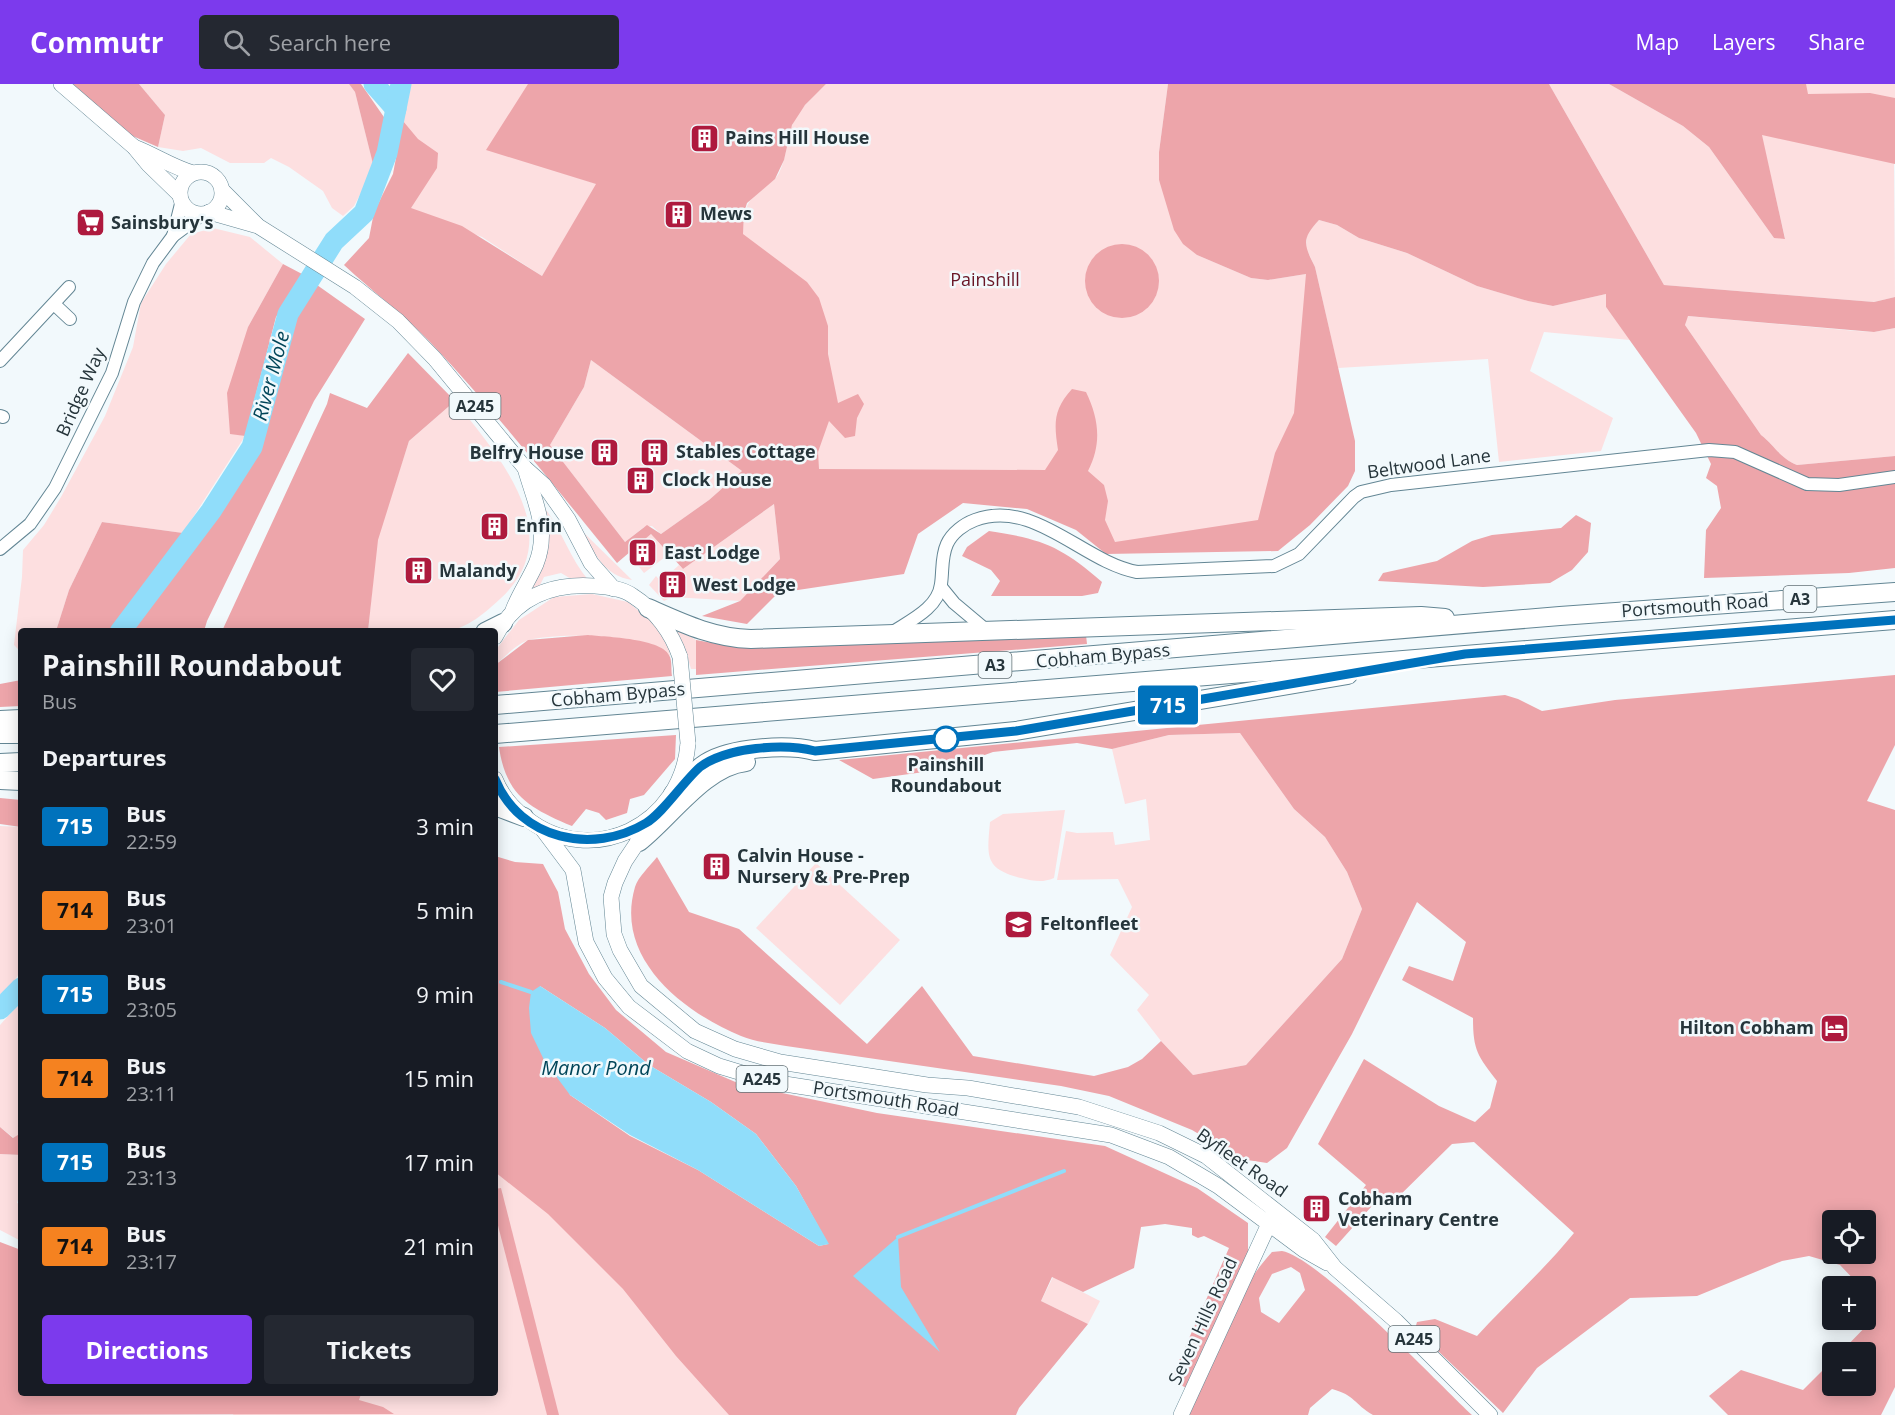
<!DOCTYPE html>
<html lang="en">
<head>
<meta charset="utf-8">
<style>
	:root { --surface:#171b24; --page:#242831; --text:#f1f3f6; --muted:#9ea1a6; --accent:#7c3aed }
	body { margin:0; font-family:"Open Sans",sans-serif; background:var(--page); color:var(--text); height:100vh; display:flex; flex-direction:column; font-size:22px; white-space:nowrap }
	* { box-sizing:border-box; margin:0 }
	p { font-size:20px; color:var(--muted) }
	.icon { flex:none; width:33px; height:33px; fill:none; stroke:currentColor; stroke-width:2; stroke-linecap:round; stroke-linejoin:round }
	.map { position:relative; flex:1; overflow:hidden }
	.details { position:absolute; left:18px; top:544px; width:480px; height:768px; display:flex; flex-direction:column; background:var(--surface); border-radius:6px; box-shadow:0 3px 15px #0003 }
	.details>* { flex:none }
	.badge { padding:0 12px; border-radius:4px; font-size:21px; line-height:39px }
	.tools { position:absolute; left:1822px; top:1126px; display:grid; gap:12px }
	.tools a { display:grid; place-items:center; width:54px; height:54px; border-radius:6px; background:var(--surface); box-shadow:0 3px 15px #0003; font-size:30px }
	.map>.badge { position:absolute; translate:-50% -50%; box-shadow:0 0 0 3px #fff }
	h2 { padding:0 24px; font-size:22px; line-height:54px }
	.round { display:grid; place-items:center; flex:none; width:63px; height:63px; border-radius:6px; background:var(--page) }
	.summary { display:flex; align-items:center; justify-content:space-between; height:102px; padding:0 24px }
	h1 { font-size:28px; font-weight:700; line-height:45px }
	.button { display:flex; gap:12px; margin-top:auto; padding:12px 24px }
	.button a { flex:1; height:69px; border-radius:6px; background:var(--accent); color:#fff; font-size:24px; font-weight:700; line-height:69px; text-align:center }
	.button a+a { background:var(--page); color:var(--text) }
	ul { padding:0; list-style:none }
	li { display:flex; align-items:center; gap:18px; height:84px; padding:0 24px }
	li div { flex:1 }
	li b { display:block; font-size:22px }
	li em { font-style:normal }
	li .badge { min-width:66px; font-weight:700; text-align:center }
	header { display:flex; align-items:center; gap:36px; box-sizing:border-box; height:84px; padding:0 30px; background:var(--accent); color:#fff }
	header strong { font-size:28px }
	nav { display:flex; gap:33px; margin-inline-start:auto; font-size:21px }
	.search { width:420px; height:54px; background:var(--page); display:flex; align-items:center; gap:15px; box-sizing:border-box; padding:0 21px; border-radius:6px; color:var(--muted); font-size:22px }
	.map>svg:first-child { display:block }
	.green { fill:#fddfe0 }
	.forest { fill:#eda5aa; fill-rule:evenodd }
	.water { fill:#90ddfa }
	.lines { fill:none; stroke-linecap:round; stroke-linejoin:round }
	.stream { stroke:#90ddfa; stroke-width:4 }
	.river { stroke:#90ddfa; stroke-width:21 }
	.minor-casing { stroke:#638694; stroke-width:14 }
	.major-casing { stroke:#638694; stroke-width:16 }
	.highway-casing { stroke:#638694; stroke-width:20 }
	.minor { stroke:#fff; stroke-width:12 }
	.major { stroke:#fff; stroke-width:15 }
	.highway { stroke:#fff; stroke-width:18 }
	.major-bridge-casing { stroke:#638694; stroke-width:16; stroke-linecap:butt }
	.major-bridge { stroke:#fff; stroke-width:15 }
	.line-casing { stroke:#fff; stroke-width:14 }
	.line { stroke:#0072bc; stroke-width:9 }
	.stop-dot { fill:#fff; stroke:#0072bc; stroke-width:3 }
	.labels { text-anchor:middle; stroke-width:5; stroke-linejoin:round; paint-order:stroke }
	.shield { fill:#f2f9fc; stroke:#637075; stroke-width:1.5 }
	.shield-label { font-size:16px; font-weight:bold; fill:#26353b }
	.poi-label { font-size:18px; font-weight:bold; fill:#26353b; stroke:#f2f9fc; text-anchor:start }
	.park-label { font-size:18px; fill:#691626; stroke:#f2f9fc }
	.street-label { font-size:18px; fill:#26353b; stroke:#f2f9fc }
	.stop-label { font-size:18px; font-weight:bold; fill:#26353b; stroke:#f2f9fc }
	.water-label { font-size:20px; font-style:italic; fill:#004559; stroke:#f2f9fc }
</style>
</head>
<body>
<header>
<strong>Commutr</strong>
<div class="search"><svg class="icon" aria-label="search" viewBox="0 0 24 24"><circle cx="10" cy="10" r="6"/><path d="M15 15l6 6"/></svg>Search here</div>
<nav><a>Map</a><a>Layers</a><a>Share</a></nav>
</header>
<div class="map">
<svg width="1895" height="1331" viewBox="0 0 1895 1331">
	<rect width="100%" height="100%" fill="#f2f9fc"/>
	<g class="green">
		<path d="M139,0H349L355,8L374,84L354,122L343,132L332,124L323,107L289,83L271,74L264,79H230L201,64L183,67L158,63L165,31Z"/>
		<path d="M411,0H540L503,70L597,100L542,192L482,153L380,115L393,90Z"/>
		<path d="M826,0H1168L1159,68V96L1197,171L1251,194L1268,196L1306,190L1318,429L1099,461L1074,404L800,395L743,150C744,124 745,118 766,102C771,98 776,95 779,89C786,75 787,58 791,44C797,26 813,13 826,0Z"/>
		<path d="M1549,0H1609L1683,42L1709,63L1774,154H1785L1761,50L1894,79L1895,213L1874,218L1664,201Z"/>
		<path d="M1786,0H1895V56Z"/>
		<path d="M1319,136L1337,141L1359,154L1407,169L1477,202L1529,217L1553,222L1606,210V223L1630,256L1544,248L1530,287L1613,334L1601,367L1499,378L1488,275L1338,284L1315,183L1306,164L1307,149Z"/>
		<path d="M213,144L250,153L283,180L248,243L230,349L245,352L183,449L102,438L69,506L56,547L21,548V568L14,561L22,493L23,466L44,441L61,413L105,332L133,263L141,219L166,180L191,150Z"/>
		<path d="M1687,232L1856,247L1874,248L1895,244V372L1797,381C1780,374 1775,362 1761,351L1685,241Z"/>
		<path d="M591,276L742,387L709,416L661,450L652,442L644,443L625,458L550,361L584,303Z"/>
		<path d="M455,317C499,373 570,451 500,515C486,528 467,545 446,547C421,551 394,547 368,548L377,456L409,357Z"/>
		<path d="M774,420L780,475L740,517L672,513L664,517L649,501L656,492L672,510L681,503L675,495L673,497L668,491L679,481L683,485Z"/>
		<path d="M544,423C562,446 570,475 589,497L573,496L561,489L544,493L539,503L527,508Z"/>
		<path d="M583,448L632,496C605,492 594,470 583,448Z"/>
		<path d="M651,450L669,470L644,489L628,469Z"/>
		<path d="M592,510L628,518L651,537L668,557L670,572C650,550 557,548 529,556C516,560 505,573 495,581L498,563L519,536L554,513Z"/>
		<path d="M674,542L696,556V585H691L685,564Z"/>
		<path d="M1240,649L1294,725L1325,753L1347,788L1362,825L1342,875L1246,981L1193,991L1161,957L1137,926L1149,911L1110,871L1132,823L1118,795L1057,796L1066,747L1077,749L1113,748L1115,761L1150,756L1146,715L1125,720L1112,665L1169,651Z"/>
		<path d="M1065,726L1054,794C1042,799 1034,797 1021,794C984,785 987,772 990,738L1003,730Z"/>
		<path d="M0,742L21,743V886L9,906L0,912Z"/>
		<path d="M816,779L900,856L840,921L756,844Z"/>
		<path d="M21,918V1049L14,1054L0,1043V941Z"/>
		<path d="M495,988L1016,1331H233L243,1310H495Z"/>
		<path d="M0,1070L21,1071V1105L17,1119L21,1120V1157L0,1146Z"/>
		<path d="M1053,1193L1100,1217L1088,1240L1041,1217Z"/>
	</g>
	<g class="forest">
		<path d="M73,0H139L165,31L158,63L128,50Z"/>
		<path d="M349,0H361L386,36L387,42L374,84L355,8Z"/>
		<path d="M528,0H826L805,21L792,41L784,76L775,95L747,119L744,129L743,150L807,198L819,214L828,242V270L838,319L858,310L864,320L857,334L855,352L845,354L829,337L818,368L819,385L1045,386L1058,366C1054,339 1053,326 1072,305L1086,308C1099,335 1102,360 1088,387L1104,401L1108,417L1105,436L1115,458L1258,436L1275,369L1294,329L1306,190L1268,196L1251,194L1197,171L1183,160L1174,146L1159,96V68L1168,0H1549L1664,201L1874,218L1895,213V244L1874,248L1688,232L1685,241L1761,351C1775,362 1780,374 1797,381L1895,372V484L1849,489L1704,494L1706,446L1721,424L1717,402L1706,394L1711,380L1696,349L1606,223V210L1553,222L1528,217L1477,202L1407,169L1359,154L1337,141L1319,136C1301,155 1304,161 1315,183L1355,357V387L1348,402L1310,441L1278,467L1106,470L1076,446L1027,425L963,419L918,450L904,490L778,509L747,540L702,532L740,517L780,475L774,420L683,485L651,450L617,479C556,404 496,328 430,258C403,230 372,207 344,181L369,154L374,128L393,90L403,37L418,55L438,69L437,84L411,124L462,142L542,192L596,100L486,66ZM591,276L742,387L709,416L661,450L647,441L625,458L550,361L584,303Z"/>
		<path d="M1609,0H1806L1808,10L1870,9L1895,14V80L1762,51L1785,155L1774,154L1709,63L1683,42Z"/>
		<circle cx="1122" cy="197" r="37"/>
		<path d="M283,180L304,191L276,233L245,352L230,350L227,309L248,243Z"/>
		<path d="M317,201L365,235L314,317L207,537L204,547H129L232,411L261,360L295,235Z"/>
		<path d="M408,269L455,317L409,357L378,456L368,547H222L327,320L330,309L367,324Z"/>
		<path d="M1576,431L1591,439L1588,468L1572,486L1550,499L1483,503L1378,497L1383,489L1437,477L1472,457L1492,451L1561,444Z"/>
		<path d="M102,438L183,449L110,547H56L69,506Z"/>
		<path d="M989,447C1042,455 1061,462 1102,498L1098,509L1082,512H991L1000,497L991,486L962,472L967,463Z"/>
		<path d="M588,551C605,553 664,554 670,573C672,578 671,586 672,592L495,608V581L528,556Z"/>
		<path d="M1086,551L1087,560L696,591V556L734,563Z"/>
		<path d="M1895,591V661L1867,717L1895,726V1303L1881,1331H1728L1709,1312L1741,1286L1803,1306L1833,1276V1302H1866V1269H1840L1875,1233L1866,1203H1861L1840,1181L1809,1172L1782,1177L1697,1212L1630,1214L1537,1284L1503,1329L1415,1245L1417,1238L1435,1235L1477,1252C1509,1217 1544,1186 1574,1149L1474,1058L1452,1060L1389,1122L1380,1113L1336,1162L1325,1153L1366,1101L1318,1060L1364,975L1439,1022L1475,1038L1490,1024L1497,997C1478,972 1473,967 1473,934L1402,896L1409,882L1453,897L1466,858L1417,818L1352,950L1287,1064L1267,1079L1241,1075L1192,1046L1109,1012L1061,1002L786,962C771,959 755,958 741,952C683,928 614,874 635,803C638,793 650,782 657,773L689,828L739,845L867,960L922,902L973,972L1094,992L1128,983L1142,975L1161,957L1193,991L1246,981L1342,875L1362,825L1347,788L1325,753L1294,725L1240,649L1169,651L1112,665L1077,659L993,668L946,685L873,695L839,676L1505,611L1518,615L1542,627L1615,616ZM1833,1137H1866V1170H1833Z"/>
		<path d="M21,596V622L0,623V600Z"/>
		<path d="M676,651L675,675L644,711L630,715L627,729L606,736L599,729L586,725L572,742C530,724 506,712 499,663Z"/>
		<path d="M0,714L21,716V743L0,740Z"/>
		<path d="M495,772L515,778L543,780L558,808L565,845L589,890L616,926L666,968L740,1000L877,1029L1105,1062L1197,1104L1248,1139V1173L1186,1304L1171,1295L1229,1164L1204,1152L1198,1154L1192,1151V1144L1165,1140L1141,1143L1134,1184L1083,1208L1052,1193L1041,1217L1088,1240L1019,1324L1016,1331H729L676,1272L623,1205L548,1130L495,1088ZM540,902L605,944L649,981L711,1018L756,1050L796,1102L828,1160L819,1162L698,1086L630,1052L570,1011Z"/>
		<path d="M0,1043L13,1054L21,1049V1071L0,1070Z"/>
		<path d="M501,1104L559,1331H547L495,1130V1105Z"/>
		<path d="M0,1158L21,1166V1310H361L359,1316L383,1323L394,1330L0,1331Z"/>
		<path d="M1282,1167C1318,1173 1438,1299 1472,1331H1373C1354,1320 1355,1311 1332,1305L1310,1324L1308,1331H1184C1208,1277 1232,1212 1272,1168ZM1291,1183L1300,1189L1305,1206L1279,1239L1261,1228L1259,1214L1272,1190Z"/>
	</g>
	<g class="water">
		<path d="M540,902L605,944L649,981L711,1018L756,1050L796,1102L829,1160L819,1162L698,1086L630,1051L570,1011L544,976L531,949L529,924L531,908Z"/>
		<path d="M898,1153L901,1203L940,1268L853,1192Z"/>
	</g>
	<g class="lines">
		<g class="stream">
			<path d="M501,898L531,908"/>
			<path d="M898,1153L1064,1087"/>
		</g>
		<g class="river">
			<path d="M374,0L396,25"/>
			<path d="M120,548L211,427L252,363L288,230L334,157L364,129L387,69L401,0"/>
			<path d="M0,925L21,904"/>
		</g>
		<defs>
			<g id="minor">
				<path d="M173,152L182,116"/>
				<path d="M54,220L70,235"/>
				<path d="M0,277L69,203"/>
				<path d="M0,332L3,333"/>
				<path d="M0,465L30,440L55,404L112,289L134,218L153,179L173,152L204,129"/>
				<path d="M941,503L954,519L985,545"/>
				<path d="M890,550C909,537 938,525 941,500C943,487 941,473 947,460C952,449 964,440 975,436C1034,414 1083,478 1137,488L1274,482L1299,470L1354,413L1361,408L1391,401L1709,366L1735,368L1807,400L1839,401L1895,393"/>
			</g>
			<g id="major">
				<path d="M61,0L134,63L148,80L180,111"/>
				<path d="M134,63C155,71 172,83 193,89"/>
				<circle cx="201" cy="109" r="21"/>
				<path d="M222,106L256,140"/>
				<path d="M209,128L258,142L355,203L398,237L435,275L525,384L544,401L568,435L591,479L614,505"/>
				<path d="M513,526C519,510 529,496 536,480C550,445 534,417 525,384"/>
				<path d="M495,553C515,514 550,499 594,502C607,503 622,504 633,512C655,526 672,549 680,573"/>
				<path d="M495,695C502,712 512,724 526,734C592,786 682,741 688,659"/>
				<path d="M543,746L573,786L586,858L605,894L629,923L687,967L719,982L772,998L1111,1051L1169,1073L1218,1102L1304,1166L1327,1179"/>
				<path d="M645,747L625,777L615,799L611,813L614,850L620,866L641,902L695,947L735,965L780,978L927,1001L968,1004L1079,1023L1159,1049L1206,1072L1313,1156L1335,1184L1396,1237L1490,1331"/>
				<path d="M1181,1331L1273,1131"/>
			</g>
			<g id="highway">
				<path d="M648,524C682,539 713,554 751,555L1421,532L1445,534"/>
				<path d="M485,548L503,539"/>
				<path d="M495,621L1560,532L1895,508"/>
				<path d="M0,636L21,635"/>
				<path d="M0,650H21"/>
				<path d="M495,650L1895,536"/>
				<path d="M0,679L21,678"/>
				<path d="M0,696L21,697"/>
				<path d="M673,710C683,700 693,687 706,679C731,663 788,660 815,667L1016,647L1348,591"/>
				<path d="M495,722L524,733"/>
				<path d="M639,758C670,734 705,682 746,678"/>
			</g>
		</defs>
		<use href="#minor" class="minor-casing"/>
		<use href="#major" class="major-casing"/>
		<use href="#highway" class="highway-casing"/>
		<use href="#minor" class="minor"/>
		<use href="#major" class="major"/>
		<use href="#highway" class="highway"/>
		<defs>
			<path id="major-bridge" d="M680,573L688,659"/>
		</defs>
		<use href="#major-bridge" class="major-bridge-casing"/>
		<use href="#major-bridge" class="major-bridge"/>
	</g>
	<g class="lines">
		<defs>
			<path id="line" d="M495,695C520,756 593,771 646,739C663,729 683,698 700,683C727,663 784,659 815,667L1016,647L1465,570L1895,536"/>
		</defs>
		<use href="#line" class="line-casing"/>
		<use href="#line" class="line"/>
	</g>
	<defs>
		<symbol id="building-square" viewBox="-11 -11 22 22"><rect x="-9" y="-9" width="18" height="18" rx="4" fill="#ae1a3e" stroke="#f2f9fc"/><path d="M-4-6H4V6H1V3H-1V6H-4ZM-2.5-4.3h1.7v1.8h-1.7ZM.8-4.3h1.7v1.8H.8ZM-2.5-1h1.7V.8h-1.7ZM.8-1h1.7V.8H.8Z" fill="#fff"/></symbol>
		<symbol id="supermarket-square" viewBox="-11 -11 22 22"><rect x="-9" y="-9" width="18" height="18" rx="4" fill="#ae1a3e" stroke="#f2f9fc"/><path d="M-6-5.5h2.5l.6 2H6L4.5 2H-2.5L-4.4-4H-6ZM-1.5 3.2a1.3 1.3 0 1 0 .1 0ZM3 3.2a1.3 1.3 0 1 0 .1 0Z" fill="#fff"/></symbol>
		<symbol id="school-square" viewBox="-11 -11 22 22"><rect x="-9" y="-9" width="18" height="18" rx="4" fill="#ae1a3e" stroke="#f2f9fc"/><path d="M0-5L7-2L0 1L-7-2ZM-4 1L0 2.5L4 1V4Q0 6-4 4Z" fill="#fff"/></symbol>
		<symbol id="hotel-square" viewBox="-11 -11 22 22"><rect x="-9" y="-9" width="18" height="18" rx="4" fill="#ae1a3e" stroke="#f2f9fc"/><path d="M-6-4.5h1.5V1H6V5H4.5V3h-9V5H-6ZM-4 0a1.8 1.8 0 1 1 3.6 0ZM.5 0V-2.5h3Q6-2.5 6 0Z" fill="#fff"/></symbol>
	</defs>
	<g fill-rule="evenodd">
		<use href="#building-square" x="688" y="38" width="33" height="33"/>
		<use href="#building-square" x="662" y="114" width="33" height="33"/>
		<use href="#supermarket-square" x="74" y="122" width="33" height="33"/>
		<use href="#building-square" x="638" y="352" width="33" height="33"/>
		<use href="#building-square" x="588" y="352" width="33" height="33"/>
		<use href="#building-square" x="624" y="380" width="33" height="33"/>
		<use href="#building-square" x="478" y="426" width="33" height="33"/>
		<use href="#building-square" x="626" y="452" width="33" height="33"/>
		<use href="#building-square" x="402" y="470" width="33" height="33"/>
		<use href="#building-square" x="656" y="484" width="33" height="33"/>
		<use href="#building-square" x="700" y="766" width="33" height="33"/>
		<use href="#school-square" x="1002" y="824" width="33" height="33"/>
		<use href="#hotel-square" x="1818" y="928" width="33" height="33"/>
		<use href="#building-square" x="1300" y="1108" width="33" height="33"/>
	</g>
	<circle class="stop-dot" cx="946" cy="655" r="12"/>
	<g class="labels">
		<g class="shield">
			<rect x="449.5" y="309" width="51" height="26" rx="4.5"/>
			<rect x="1783.5" y="502" width="33" height="26" rx="4.5"/>
			<rect x="978.5" y="568" width="33" height="26" rx="4.5"/>
			<rect x="736.5" y="982" width="51" height="26" rx="4.5"/>
			<rect x="1388.5" y="1242" width="51" height="26" rx="4.5"/>
		</g>
		<g class="shield-label">
			<text x="475" y="328">A245</text>
			<text x="1800" y="521">A3</text>
			<text x="995" y="587">A3</text>
			<text x="762" y="1001">A245</text>
			<text x="1414" y="1261">A245</text>
		</g>
		<g class="poi-label">
			<text x="725" y="60">Pains Hill House</text>
			<text x="700" y="136">Mews</text>
			<text x="111" y="145">Sainsbury's</text>
			<text x="676" y="374">Stables Cottage</text>
			<text x="584" y="375" text-anchor="end">Belfry House</text>
			<text x="662" y="402">Clock House</text>
			<text x="516" y="448">Enfin</text>
			<text x="664" y="475">East Lodge</text>
			<text x="439" y="493">Malandy</text>
			<text x="693" y="507">West Lodge</text>
			<text x="737" y="778">Calvin House -<tspan x="737" dy="21">Nursery &amp; Pre-Prep</tspan></text>
			<text x="1040" y="846">Feltonfleet</text>
			<text x="1814" y="950" text-anchor="end">Hilton Cobham</text>
			<text x="1338" y="1121">Cobham<tspan x="1338" dy="21">Veterinary Centre</tspan></text>
		</g>
		<g class="park-label">
			<text x="985" y="202">Painshill</text>
		</g>
		<g class="street-label">
			<text transform="translate(81 308) rotate(-66)" y="6">Bridge Way</text>
			<text transform="translate(1429 380) rotate(-8)" y="6">Beltwood Lane</text>
			<text transform="translate(1695 522) rotate(-4)" y="6">Portsmouth Road</text>
			<text transform="translate(1103 572) rotate(-5)" y="6">Cobham Bypass</text>
			<text transform="translate(618 611) rotate(-5)" y="6">Cobham Bypass</text>
			<text transform="translate(886 1015) rotate(9)" y="6">Portsmouth Road</text>
			<text transform="translate(1242 1079) rotate(35)" y="6">Byfleet Road</text>
			<text transform="translate(1203 1237) rotate(-65)" y="6">Seven Hills Road</text>
		</g>
		<g class="stop-label">
			<text x="946" y="687">Painshill<tspan x="946" dy="21">Roundabout</tspan></text>
		</g>
		<g class="water-label">
			<text transform="translate(271 292) rotate(-75)" y="7">River Mole</text>
			<text x="596" y="991">Manor Pond</text>
		</g>
	</g>
</svg>
<div class="tools">
<a><svg class="icon" aria-label="locate" viewBox="0 0 24 24"><circle cx="12" cy="12" r="6"/><path d="M12 2v4M12 18v4M2 12h4M18 12h4"/></svg></a>
<a>+</a>
<a>−</a>
</div>
<b class="badge" style="left:1168px;top:621px;background:#0072bc;color:#fff">715</b>
<section class="details">
<div class="summary"><div><h1>Painshill Roundabout</h1><p>Bus</p></div><a class="round"><svg class="icon" aria-label="heart" viewBox="0 0 24 24"><path d="M12 20l-8-8c-3-5 5-10 8-4 3-6 11-1 8 4z"/></svg></a></div>
<h2>Departures</h2>
<ul>
<li><span class="badge" style="background:#0072bc;color:#fff">715</span><div><b>Bus</b><p>22:59</p></div><em>3 min</em></li>
<li><span class="badge" style="background:#f58220;color:#111">714</span><div><b>Bus</b><p>23:01</p></div><em>5 min</em></li>
<li><span class="badge" style="background:#0072bc;color:#fff">715</span><div><b>Bus</b><p>23:05</p></div><em>9 min</em></li>
<li><span class="badge" style="background:#f58220;color:#111">714</span><div><b>Bus</b><p>23:11</p></div><em>15 min</em></li>
<li><span class="badge" style="background:#0072bc;color:#fff">715</span><div><b>Bus</b><p>23:13</p></div><em>17 min</em></li>
<li><span class="badge" style="background:#f58220;color:#111">714</span><div><b>Bus</b><p>23:17</p></div><em>21 min</em></li>
</ul>
<div class="button"><a>Directions</a><a>Tickets</a></div>
</section>
</div>
</body>
</html>
